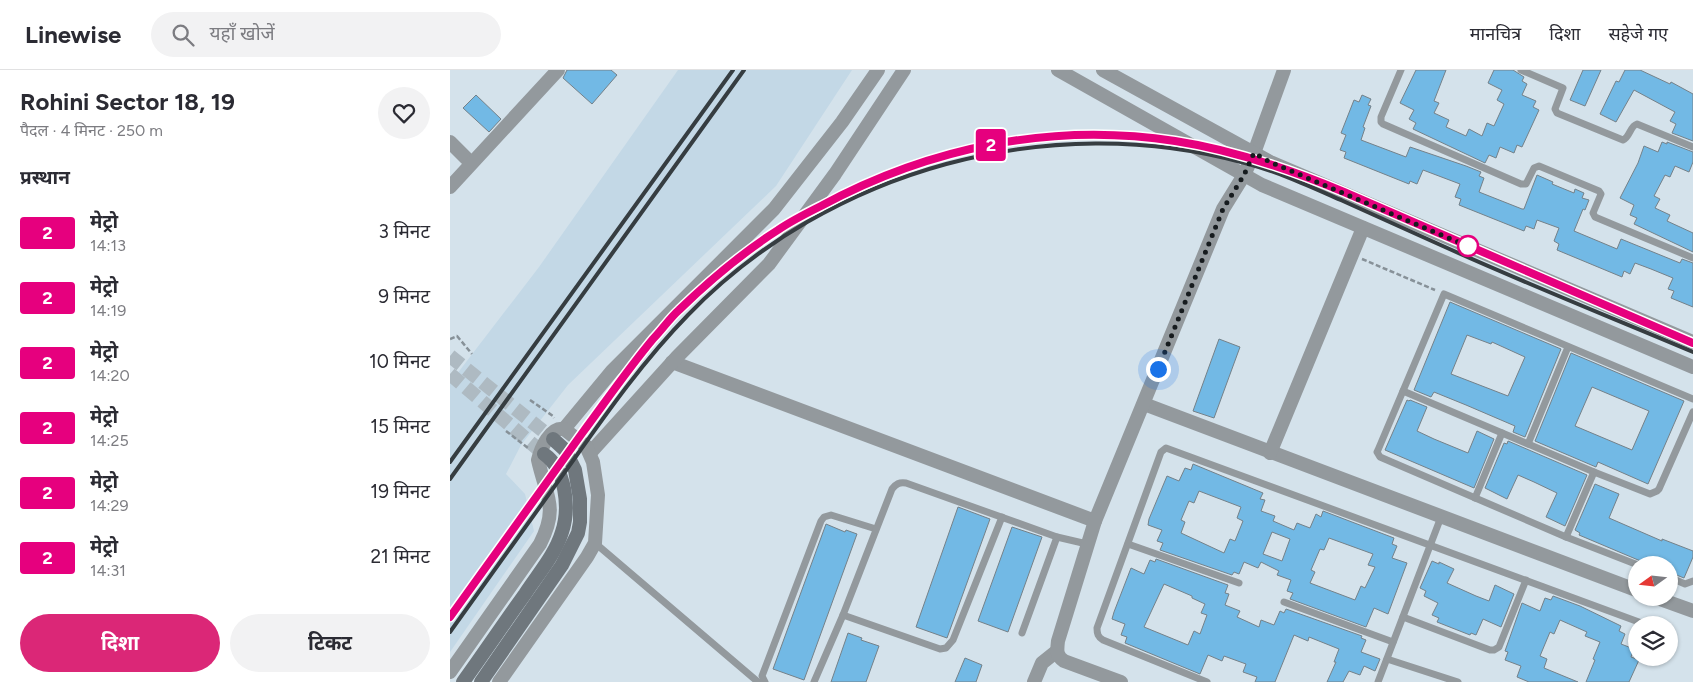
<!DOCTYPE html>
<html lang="hi">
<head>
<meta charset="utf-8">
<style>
	:root { --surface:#fff; --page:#f2f2f3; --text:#2b2b33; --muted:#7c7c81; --line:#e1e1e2; --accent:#db2777 }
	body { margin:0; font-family:Figtree,"Noto Sans Devanagari",sans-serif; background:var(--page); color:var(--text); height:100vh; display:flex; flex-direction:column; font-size:19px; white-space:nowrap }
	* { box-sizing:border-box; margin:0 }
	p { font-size:16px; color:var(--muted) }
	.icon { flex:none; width:28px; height:28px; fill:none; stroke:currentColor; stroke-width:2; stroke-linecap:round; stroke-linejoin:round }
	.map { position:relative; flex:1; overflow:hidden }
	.details { display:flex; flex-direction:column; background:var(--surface); width:450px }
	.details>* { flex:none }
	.badge { padding:0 10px; border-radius:4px; font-size:18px; line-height:32px }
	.needle { width:32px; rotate:255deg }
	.buttons { position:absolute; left:1178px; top:486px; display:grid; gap:10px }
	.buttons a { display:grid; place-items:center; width:50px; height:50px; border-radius:50%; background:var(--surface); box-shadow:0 1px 4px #0004; font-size:25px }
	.you { position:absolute; width:25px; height:25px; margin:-12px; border:4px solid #fff; border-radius:50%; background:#1a73e8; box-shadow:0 0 0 8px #1a73e833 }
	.map>.badge { position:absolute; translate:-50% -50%; box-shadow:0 0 0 2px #fff }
	h2 { padding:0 20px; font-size:19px; line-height:45px }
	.round { display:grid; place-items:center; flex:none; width:52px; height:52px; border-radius:26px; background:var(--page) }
	.overview { display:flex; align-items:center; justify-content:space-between; height:85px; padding:0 20px }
	h1 { font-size:24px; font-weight:700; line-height:38px }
	.button { display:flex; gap:10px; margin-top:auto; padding:10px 20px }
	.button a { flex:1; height:58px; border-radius:30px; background:var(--accent); color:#fff; font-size:20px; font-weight:700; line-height:58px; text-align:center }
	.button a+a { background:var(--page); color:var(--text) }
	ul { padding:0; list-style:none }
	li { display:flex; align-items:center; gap:15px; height:65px; padding:0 20px }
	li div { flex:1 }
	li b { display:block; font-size:19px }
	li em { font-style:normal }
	li .badge { min-width:55px; font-weight:700; text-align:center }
	header { display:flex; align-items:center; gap:30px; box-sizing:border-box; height:70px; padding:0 25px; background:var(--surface); border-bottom:1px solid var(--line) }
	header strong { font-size:24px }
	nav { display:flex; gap:28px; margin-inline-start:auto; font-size:18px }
	.search { width:350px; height:45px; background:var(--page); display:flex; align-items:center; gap:12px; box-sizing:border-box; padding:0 18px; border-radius:28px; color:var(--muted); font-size:19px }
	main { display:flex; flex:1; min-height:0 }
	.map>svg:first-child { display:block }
	.built { fill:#c3d8e6 }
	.building { fill:#72b9e5; stroke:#748189; fill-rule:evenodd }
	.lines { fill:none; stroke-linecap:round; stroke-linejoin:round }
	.secondary-tunnel { stroke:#aebac2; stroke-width:14; stroke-dasharray:14 7; stroke-linecap:butt }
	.path { stroke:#879198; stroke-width:2.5; stroke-dasharray:5 2.5; stroke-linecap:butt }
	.service { stroke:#93999d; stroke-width:7 }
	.minor { stroke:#93999d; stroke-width:14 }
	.tertiary { stroke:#93999d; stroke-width:14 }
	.secondary { stroke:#6f777d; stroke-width:14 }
	.rail { stroke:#363d41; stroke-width:4 }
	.line-casing { stroke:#fff; stroke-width:11 }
	.line { stroke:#e6007e; stroke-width:8 }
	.walk { stroke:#161b1e; stroke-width:5; stroke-dasharray:0 9 }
	.stop-dot { fill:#fff; stroke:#e6007e; stroke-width:2.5 }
</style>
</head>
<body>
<header>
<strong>Linewise</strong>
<div class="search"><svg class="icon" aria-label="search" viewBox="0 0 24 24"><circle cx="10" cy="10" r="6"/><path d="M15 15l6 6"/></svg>यहाँ खोजें</div>
<nav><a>मानचित्र</a><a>दिशा</a><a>सहेजे गए</a></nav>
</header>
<main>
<section class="details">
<div class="overview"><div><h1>Rohini Sector 18, 19</h1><p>पैदल · 4 मिनट · 250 m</p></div><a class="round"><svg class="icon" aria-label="heart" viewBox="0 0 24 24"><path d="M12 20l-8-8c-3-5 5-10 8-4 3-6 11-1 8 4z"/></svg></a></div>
<h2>प्रस्थान</h2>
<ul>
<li><span class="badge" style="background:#e6007e;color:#fff">2</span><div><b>मेट्रो</b><p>14:13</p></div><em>3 मिनट</em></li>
<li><span class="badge" style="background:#e6007e;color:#fff">2</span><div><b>मेट्रो</b><p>14:19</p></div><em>9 मिनट</em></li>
<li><span class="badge" style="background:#e6007e;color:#fff">2</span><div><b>मेट्रो</b><p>14:20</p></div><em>10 मिनट</em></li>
<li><span class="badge" style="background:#e6007e;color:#fff">2</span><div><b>मेट्रो</b><p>14:25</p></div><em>15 मिनट</em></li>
<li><span class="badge" style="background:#e6007e;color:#fff">2</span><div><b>मेट्रो</b><p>14:29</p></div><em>19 मिनट</em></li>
<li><span class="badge" style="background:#e6007e;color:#fff">2</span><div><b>मेट्रो</b><p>14:31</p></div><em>21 मिनट</em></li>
</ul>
<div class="button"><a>दिशा</a><a>टिकट</a></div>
</section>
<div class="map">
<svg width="1243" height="612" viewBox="0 0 1243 612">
	<rect width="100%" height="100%" fill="#d4e2eb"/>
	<path class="built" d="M228,0H402L326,116L118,315L71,375L56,404L75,424L84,461L0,582V313L89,197Z"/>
	<g class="building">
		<path d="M117,0H161L167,5L142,34L113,8Z"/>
		<path d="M966,0H996L984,31L989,33L984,43L999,50L996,57L1016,66L1019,59L1032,66L1037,53L1044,56L1054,34L1047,30L1052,20L1038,13L1044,0H1063L1074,7L1072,11L1077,14L1072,25L1086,31L1083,37L1089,40L1072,77L1067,75L1064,83L1050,77L1046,88L1039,85L1035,93L963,59L966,53L959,49L964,40L950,33Z"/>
		<path d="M1133,0H1151L1135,36L1120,30Z"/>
		<path d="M1175,0H1190L1220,14L1221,12L1243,24V71L1222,63L1226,54L1220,51L1225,42L1184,20L1166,52L1150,44L1166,11L1169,12Z"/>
		<path d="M26,25L51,49L39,62L13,38Z"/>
		<path d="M912,25L921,29L918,35L921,36L913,57L915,58L911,70L956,87L960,77L1016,96L1031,102L1029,106L1034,108L1029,122L1072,139H1074L1087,105L1103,112L1102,114L1124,123L1125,119L1134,123L1132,128L1139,130L1135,140L1133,139L1124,161L1167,179L1171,169L1230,193L1232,189L1243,193V237L1221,228L1224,221L1218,219L1223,208L1201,199L1185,193L1180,204L1174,201L1172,207L1107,180L1109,174L1104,171L1109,158L1087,150L1084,159L1076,156L1074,161L1009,135L1011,129L1005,127L1010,114L973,100L967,114L960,111L959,114L894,88L896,82L890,80L896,65L891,63L904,30L909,32Z"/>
		<path d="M1212,72L1217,74V72L1243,82V92L1239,102L1225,96L1220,107L1215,105L1204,126L1210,129L1205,138L1220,145L1217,151L1243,163V182L1184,154L1187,148L1180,145L1184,135L1170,128L1188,93L1194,76L1208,82Z"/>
		<path d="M1000,232L1111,279L1075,367L1063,362L1065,356L1016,335L984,322L981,327L964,320ZM1017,265L1041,274L1042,272L1075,287L1058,326L1001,304Z"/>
		<path d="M769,269L790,277L764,348L743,341Z"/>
		<path d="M1121,283L1234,331L1198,414L1148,392L1146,397L1085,371ZM1142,317L1199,341L1182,380L1125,356Z"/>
		<path d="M957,330L959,331L960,330L977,337L967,361L984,369L1018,383L1027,361L1044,369L1024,418L935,380Z"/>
		<path d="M1058,371L1137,405L1115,456L1096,447L1107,423L1084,412L1068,405L1057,429L1035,418L1054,373L1057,374Z"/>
		<path d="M743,394L813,423L810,429L815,430L811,441L825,446L823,451L844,460L847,453L860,458L866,444L871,447L873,441L944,468L942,474L947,476L942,488L957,493L938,544L924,538L916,557L840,529L843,523L837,521L841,510L827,505L829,501L811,492L808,498L794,492L789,504L784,502L782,505L710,480L713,473L707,471L712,460L698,455L699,449L717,406L729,411L735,398L741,400ZM749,421L791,437L787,448L793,451L785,471L780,469L774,483L731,463L735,452L731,450L739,431L744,433ZM822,462L840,469L832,491L813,484ZM879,468L923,484L918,495L925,497L915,518L911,516L905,530L860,513L865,502L861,500L870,479L874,480Z"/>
		<path d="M1145,414L1169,424L1159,448L1212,471V469L1243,481V487L1234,508L1219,502V495H1200L1129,465L1130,463L1125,460Z"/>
		<path d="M508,437L540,449L497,568L466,557Z"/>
		<path d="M376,454L395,462L396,460L407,464L354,610L323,599Z"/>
		<path d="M562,457L592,467L558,562L528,551Z"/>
		<path d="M706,489L778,515L775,523L779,524L775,535L790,541L787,547L809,557L811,550L824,555L830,541L834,543L836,539L912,566L911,568L916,570L911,582L930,589L925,601L914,596L910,605L899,601L893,612H877L886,592H884L889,579L859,567L858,571L844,565L825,612H805L807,607L793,602L796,594L774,586L772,591L758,585L750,604L675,573L677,567L671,565L675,554L662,549L664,542L681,498L694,504L700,490L705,492ZM714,514L742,526V528L755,534L751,543L757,545L750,564L744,561L738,575L694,557Z"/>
		<path d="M982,491L989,494V492L1004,499L997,513L1026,526L1039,531L1045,515L1064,524L1051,557L1033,549L1026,565L1021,563L1020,565L987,552L989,548L982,545L988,533L974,526L976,521L970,518Z"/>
		<path d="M1103,526L1130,536L1171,556L1169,561L1175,564L1171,574L1184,579L1181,587L1189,590L1179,612H1136L1145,590L1143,589L1150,572L1135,566L1137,562L1110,550L1104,564L1100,562L1090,586L1097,589L1094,598L1128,612H1079L1067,607L1071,596L1055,590L1058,582L1055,581L1072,533L1090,541L1095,528L1101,530Z"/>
		<path d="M398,563L412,568L411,570L429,576L416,612H381Z"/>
		<path d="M515,588L532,595L526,612H505Z"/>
	</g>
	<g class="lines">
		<g class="secondary-tunnel">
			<path d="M0,286L103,369"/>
			<path d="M0,304L94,384"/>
		</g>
		<g class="path">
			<path d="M912,189L985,220"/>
			<path d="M0,269L7,266L22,284"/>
			<path d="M80,330L103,346L104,348"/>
			<path d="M56,361L78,378"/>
		</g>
		<g class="service">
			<path d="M951,0L931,47V52L933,54L1071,114H1076L1084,98L1089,96L1149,121L1151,124L1143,143L1145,147L1243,188"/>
			<path d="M1071,0L1113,18L1105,39L1107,43L1173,70C1180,67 1180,56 1187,54L1243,77"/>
			<path d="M953,321L1144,402L1200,424L1207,421L1209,419L1243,342"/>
			<path d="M1078,374L1118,277"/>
			<path d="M1025,428L1052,363"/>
			<path d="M1116,467L1144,402"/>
			<path d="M145,473L308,612"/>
			<path d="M678,474L789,513"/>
			<path d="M1188,495L1116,467L930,387L927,382L928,380L994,224L1243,329"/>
			<path d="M1219,507L1235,514L1243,511"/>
			<path d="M834,532L943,572"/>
			<path d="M393,545L490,579L496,578L503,570L552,447"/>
			<path d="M953,547L1040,580H1044L1049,577L1076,510"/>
			<path d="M572,563L607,467"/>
			<path d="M937,589L1008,612"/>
			<path d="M315,612L312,606L371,451L374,447L381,445L426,459"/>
			<path d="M364,612L393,545L442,419C446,414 449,412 456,413L607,467L637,474"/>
			<path d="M757,612L653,570C648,567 647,564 647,558L711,382L716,378L1197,555"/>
			<path d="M928,612L991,447"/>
		</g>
		<g class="minor">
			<path d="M0,72L21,93"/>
			<path d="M0,117L108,0"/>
			<path d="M222,292L645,451"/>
			<path d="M694,334L1186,520"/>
			<path d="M820,383L913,158"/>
			<path d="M1207,528L1243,541"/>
			<path d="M584,612L592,593L607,581"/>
			<path d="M671,612L614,591C606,586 607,580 608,571L645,451L773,139L794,105L804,83L834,0"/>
		</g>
		<g class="tertiary">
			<path d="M608,0L812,115L1243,297"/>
			<path d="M653,0L820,92L1243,272"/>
			<path d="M114,359L162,301L324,139L392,52L428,0"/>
			<path d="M140,383L227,287L319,194L385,104L454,0"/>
			<path d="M0,602L90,474C109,437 96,426 88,390C91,378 100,357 114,359L136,376L143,392L148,425L145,473L137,487L49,612"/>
		</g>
		<g class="secondary">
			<path d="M13,612C34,583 54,553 75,524C88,504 105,485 112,462C120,438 116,399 94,384"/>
			<path d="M31,612L112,495L128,463L130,452V429L125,400L115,380L103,369"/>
		</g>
		<g class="rail">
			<path d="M839,99L894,122L1243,273"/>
			<path d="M0,392L283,0"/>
			<path d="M0,409L294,0"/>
			<path d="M0,547L160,325L193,281L227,241L290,186L330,158L403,118L450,99L485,87L561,71L621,65L660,64L723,70L779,82"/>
			<path d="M0,562C41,505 81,449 122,392C158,341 194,290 238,245C379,99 600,39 795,93C829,102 861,117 893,131C927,146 961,162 995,177C1077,214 1160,247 1243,282"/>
		</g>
	</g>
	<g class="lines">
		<defs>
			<path id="line" d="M0,547C44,485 89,424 133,362C156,331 178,299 203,269C212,260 219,249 229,240C259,211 292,183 328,160C341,151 357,143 371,136C480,77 603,52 725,71C784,80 839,99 894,122L1243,273"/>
		</defs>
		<use href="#line" class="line-casing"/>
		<use href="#line" class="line"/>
		<path class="walk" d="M708,299L773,139L794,105L804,83L820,92L1022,178L1018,176"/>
	</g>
	<circle class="stop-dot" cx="1018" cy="176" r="10"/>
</svg>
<div class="buttons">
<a><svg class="needle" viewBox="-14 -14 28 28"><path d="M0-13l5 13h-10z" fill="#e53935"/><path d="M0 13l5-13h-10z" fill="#7c7c81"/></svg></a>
<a><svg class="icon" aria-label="layers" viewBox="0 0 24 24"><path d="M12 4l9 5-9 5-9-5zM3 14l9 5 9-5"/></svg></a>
</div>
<div class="you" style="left:708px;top:299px"></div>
<b class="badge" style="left:541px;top:75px;background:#e6007e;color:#fff">2</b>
</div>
</main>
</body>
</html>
